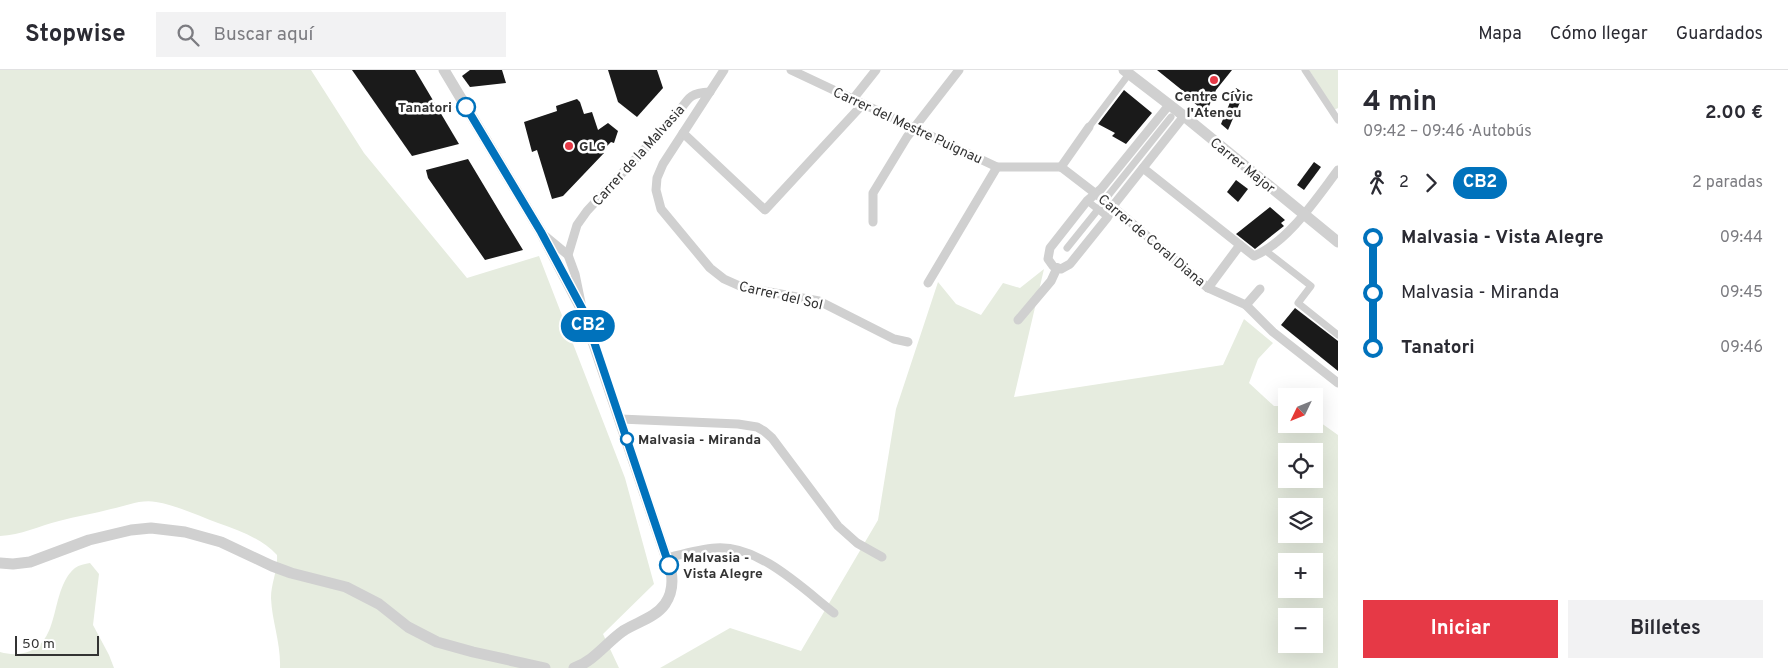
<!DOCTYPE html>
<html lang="es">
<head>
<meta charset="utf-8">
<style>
	:root { --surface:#fff; --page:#f2f2f3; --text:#2b2b33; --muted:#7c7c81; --line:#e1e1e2; --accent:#e63946 }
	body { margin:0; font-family:Overpass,sans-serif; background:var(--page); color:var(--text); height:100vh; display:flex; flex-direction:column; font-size:19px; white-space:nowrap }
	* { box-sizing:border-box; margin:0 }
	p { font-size:16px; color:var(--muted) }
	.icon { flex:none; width:28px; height:28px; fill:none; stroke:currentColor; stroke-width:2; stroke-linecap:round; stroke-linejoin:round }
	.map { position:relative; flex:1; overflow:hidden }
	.details { display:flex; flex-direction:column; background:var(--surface); width:450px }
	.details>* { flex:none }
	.badge { padding:0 10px; border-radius:16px; font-size:18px; line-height:32px }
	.needle { width:32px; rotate:227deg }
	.controls { position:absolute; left:1278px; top:318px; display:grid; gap:10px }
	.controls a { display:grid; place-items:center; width:45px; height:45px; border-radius:0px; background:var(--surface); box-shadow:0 5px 20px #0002; font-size:25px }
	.scale { position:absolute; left:15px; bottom:12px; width:84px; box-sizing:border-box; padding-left:5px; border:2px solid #333; border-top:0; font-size:14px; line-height:18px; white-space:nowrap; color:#333; -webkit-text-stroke:4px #fff; paint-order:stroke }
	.map>.badge { position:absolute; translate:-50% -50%; box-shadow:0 0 0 2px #fff }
	.legs { display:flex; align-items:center; gap:8px; height:55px; padding:0 25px; font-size:16px }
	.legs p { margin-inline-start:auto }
	.head { display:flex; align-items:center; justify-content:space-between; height:85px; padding:0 25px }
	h1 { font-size:28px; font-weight:700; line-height:38px }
	.primary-button { display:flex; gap:10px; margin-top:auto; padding:10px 25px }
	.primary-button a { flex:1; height:58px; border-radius:0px; background:var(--accent); color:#fff; font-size:20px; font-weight:700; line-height:58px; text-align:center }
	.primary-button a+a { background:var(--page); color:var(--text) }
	ul { padding:0 25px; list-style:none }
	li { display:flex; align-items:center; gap:18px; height:55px; font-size:19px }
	li i { display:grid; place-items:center; width:8px; height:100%; margin:0 6px; background:currentColor }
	li i::after { content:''; width:12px; height:12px; margin:-6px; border:4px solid; border-radius:50%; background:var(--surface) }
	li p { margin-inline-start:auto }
	li:first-child i { background:linear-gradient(#0000 50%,currentColor 0) }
	li:last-child i { background:linear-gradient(currentColor 50%,#0000 0) }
	header { display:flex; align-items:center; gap:30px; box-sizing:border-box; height:70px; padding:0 25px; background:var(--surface); border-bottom:1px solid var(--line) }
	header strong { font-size:24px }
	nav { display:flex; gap:28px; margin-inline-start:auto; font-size:18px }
	.search { width:350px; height:45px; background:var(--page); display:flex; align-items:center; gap:12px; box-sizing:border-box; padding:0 18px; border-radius:0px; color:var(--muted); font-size:19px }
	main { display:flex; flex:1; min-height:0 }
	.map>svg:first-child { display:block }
	.green { fill:#e6ecdf; fill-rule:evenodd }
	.building { fill:#1a1a1a }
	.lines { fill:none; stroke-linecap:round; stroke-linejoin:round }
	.pedestrian { stroke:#d0d0d0; stroke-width:7 }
	.minor { stroke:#d0d0d0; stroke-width:9 }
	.tertiary { stroke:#d0d0d0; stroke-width:11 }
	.line-1-casing { stroke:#fff; stroke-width:11 }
	.line-1 { stroke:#0072bc; stroke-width:8 }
	.poi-dot { fill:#e63946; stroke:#fff; stroke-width:2 }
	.stop-1-dot { fill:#fff; stroke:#0072bc; stroke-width:2.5 }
	.labels { text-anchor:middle; stroke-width:5; stroke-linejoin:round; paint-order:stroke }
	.poi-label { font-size:14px; font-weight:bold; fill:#333; stroke:#fff }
	.stop-label { font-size:14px; font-weight:bold; fill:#333; stroke:#fff; text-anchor:start }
	.street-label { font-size:14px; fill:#333; stroke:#fff }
</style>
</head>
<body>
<header>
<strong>Stopwise</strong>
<div class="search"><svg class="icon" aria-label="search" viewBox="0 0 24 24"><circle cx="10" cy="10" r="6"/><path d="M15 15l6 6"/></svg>Buscar aquí</div>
<nav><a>Mapa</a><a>Cómo llegar</a><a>Guardados</a></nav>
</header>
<main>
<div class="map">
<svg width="1338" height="598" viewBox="0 0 1338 598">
	<rect width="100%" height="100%" fill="#fff"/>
	<g class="green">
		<path d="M0,0H311L364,83L467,208L539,186L625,408L654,514L603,564L619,598H280C281,573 272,552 271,528C271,513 278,500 277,485C261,468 240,461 218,453C199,446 176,435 156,432C141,429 126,436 111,439C94,444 76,446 59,451C39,456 21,465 0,466Z"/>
		<path d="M1309,0H1338V38L1334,40Z"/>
		<path d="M1044,199L1014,327L1223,295L1244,249L1273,273L1258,289L1249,313L1274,336H1286V354H1314V348L1338,365V598H660L730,558L801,581L878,450L896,339L938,212L956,234L981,245L1003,213L1020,218ZM1286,381H1314V409H1286ZM1286,436H1314V464H1286ZM1286,491H1314V519H1286ZM1286,546H1314V574H1286Z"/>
		<path d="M90,493L99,504L93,555L109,585L114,598H0V582C11,585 20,585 30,581C61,569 50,519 75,498C79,495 85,494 90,493Z"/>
	</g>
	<g class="building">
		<path d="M352,0H415L459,74L412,86Z"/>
		<path d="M470,0H502L506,13L470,17L462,6Z"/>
		<path d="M608,0H657L663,18L637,47L618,32Z"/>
		<path d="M1157,0H1232L1216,20L1206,43L1192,31L1193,29Z"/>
		<path d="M1236,18L1244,23L1228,60L1221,54Z"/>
		<path d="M1124,20L1152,43L1126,74L1112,66L1115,63L1098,54Z"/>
		<path d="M577,29L580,32L584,44L592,42L598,60L608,53L618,61L614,73L611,72L603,80L604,83L563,126L552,129L537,80L532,82L524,52L557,41L556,36Z"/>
		<path d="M468,89L504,149L523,180L485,190L428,108L426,100Z"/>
		<path d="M1314,92L1321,97L1304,120L1297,115Z"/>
		<path d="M1236,110L1248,119L1238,132L1227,122Z"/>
		<path d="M1270,137L1285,150L1281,153L1284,156L1255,179L1236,164Z"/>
		<path d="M1295,238L1338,271V301L1281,255Z"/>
	</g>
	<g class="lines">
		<g class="pedestrian">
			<path d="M1305,0L1338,50"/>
			<path d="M1089,57L1129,4"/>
			<path d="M1107,127L1171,47"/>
			<path d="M1090,133L1105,145"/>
			<path d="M1067,178L1100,137"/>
			<path d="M1266,181L1311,216L1298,233L1338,265"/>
		</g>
		<g class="minor">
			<path d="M724,0L663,94L657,108L656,120L661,139L710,198L724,209L742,217L819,231L894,269L908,272"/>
			<path d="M791,0L997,97H1061"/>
			<path d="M853,29L876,0"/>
			<path d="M1169,35L1101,119L1087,131L1050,178L1048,189L1053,196L1061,199L1070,194L1107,148L1116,132L1184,46"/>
			<path d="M683,63L765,140L863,34"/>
			<path d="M1061,97L1113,137L1208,218L1246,235L1273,262L1338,313"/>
			<path d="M1061,97L1089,57"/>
			<path d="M1143,98L1254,186C1288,172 1316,129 1338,100"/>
			<path d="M873,152V123L907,67L959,0"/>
			<path d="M545,166L568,185L575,204L581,233"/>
			<path d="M568,185L577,155L587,141L678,43C689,27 690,23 710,22"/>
			<path d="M928,213L997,97"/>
			<path d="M1208,218L1240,175"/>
			<path d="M1246,235L1260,219"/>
			<path d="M1018,250L1051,211L1057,198"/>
			<path d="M620,349L738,354L757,357L764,361L772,368L838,456L857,473L882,487"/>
			<path d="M667,488C683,484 700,479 716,478C759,475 802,518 834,543"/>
		</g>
		<g class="tertiary">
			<path d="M444,0L541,162L583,242L671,501C673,512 672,524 665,534C655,548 637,552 623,561C606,573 594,591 574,598"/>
			<path d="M1124,0L1184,46L1338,172"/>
			<path d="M0,493L13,494L30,492L89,470L131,460L151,458L185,462L221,472L272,496L291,503L346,517L379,534L408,557L437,572L473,582L545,598"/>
		</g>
	</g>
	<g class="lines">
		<defs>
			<path id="line-1" d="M466,37L541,162L584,242L669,495"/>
		</defs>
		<use href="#line-1" class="line-1-casing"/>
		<use href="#line-1" class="line-1"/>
	</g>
	<g class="poi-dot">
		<circle cx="1214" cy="10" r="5"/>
		<circle cx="569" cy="76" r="5"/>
	</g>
	<g class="stop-1-dot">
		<circle cx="466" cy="37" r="9"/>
		<circle cx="627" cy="369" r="6"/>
		<circle cx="669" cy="495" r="9"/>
	</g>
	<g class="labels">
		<g class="poi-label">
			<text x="1214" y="31">Centre Cívic<tspan x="1214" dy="16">l'Ateneu</tspan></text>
			<text x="579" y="81" text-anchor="start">GLG</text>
		</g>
		<g class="stop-label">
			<text x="452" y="42" text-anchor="end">Tanatori</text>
			<text x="638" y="374">Malvasia - Miranda</text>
			<text x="683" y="492">Malvasia -<tspan x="683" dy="16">Vista Alegre</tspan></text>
		</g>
		<g class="street-label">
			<text transform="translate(908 55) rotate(25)" y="5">Carrer del Mestre Puignau</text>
			<text transform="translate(638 85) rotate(-48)" y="5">Carrer de la Malvasia</text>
			<text transform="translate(1243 95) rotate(39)" y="5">Carrer Major</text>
			<text transform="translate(1152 170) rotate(40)" y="5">Carrer de Coral Diana</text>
			<text transform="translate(781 225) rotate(13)" y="5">Carrer del Sol</text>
		</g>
	</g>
</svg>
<div class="controls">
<a><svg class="needle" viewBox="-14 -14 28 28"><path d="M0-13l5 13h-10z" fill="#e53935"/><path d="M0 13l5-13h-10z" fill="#7c7c81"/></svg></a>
<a><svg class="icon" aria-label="locate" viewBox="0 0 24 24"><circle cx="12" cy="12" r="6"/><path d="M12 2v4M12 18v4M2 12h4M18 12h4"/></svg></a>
<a><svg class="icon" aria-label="layers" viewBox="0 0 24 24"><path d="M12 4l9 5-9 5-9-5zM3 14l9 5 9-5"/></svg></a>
<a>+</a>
<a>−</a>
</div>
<div class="scale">50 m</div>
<b class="badge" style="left:588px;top:256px;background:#0072bc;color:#fff">CB2</b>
</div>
<section class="details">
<div class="head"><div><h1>4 min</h1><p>09:42 – 09:46 · Autobús</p></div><b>2.00 €</b></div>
<div class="legs"><svg class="icon" aria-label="walk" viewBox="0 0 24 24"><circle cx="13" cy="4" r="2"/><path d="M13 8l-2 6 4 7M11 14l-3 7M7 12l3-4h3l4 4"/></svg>2<svg class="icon" aria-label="forward" viewBox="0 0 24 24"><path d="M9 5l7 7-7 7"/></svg><b class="badge" style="background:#0072bc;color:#fff">CB2</b><p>2 paradas</p></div>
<ul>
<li><i style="color:#0072bc"></i><b>Malvasia - Vista Alegre</b><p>09:44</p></li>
<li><i style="color:#0072bc"></i><span>Malvasia - Miranda</span><p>09:45</p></li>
<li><i style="color:#0072bc"></i><b>Tanatori</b><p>09:46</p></li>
</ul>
<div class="primary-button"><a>Iniciar</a><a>Billetes</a></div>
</section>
</main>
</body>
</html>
